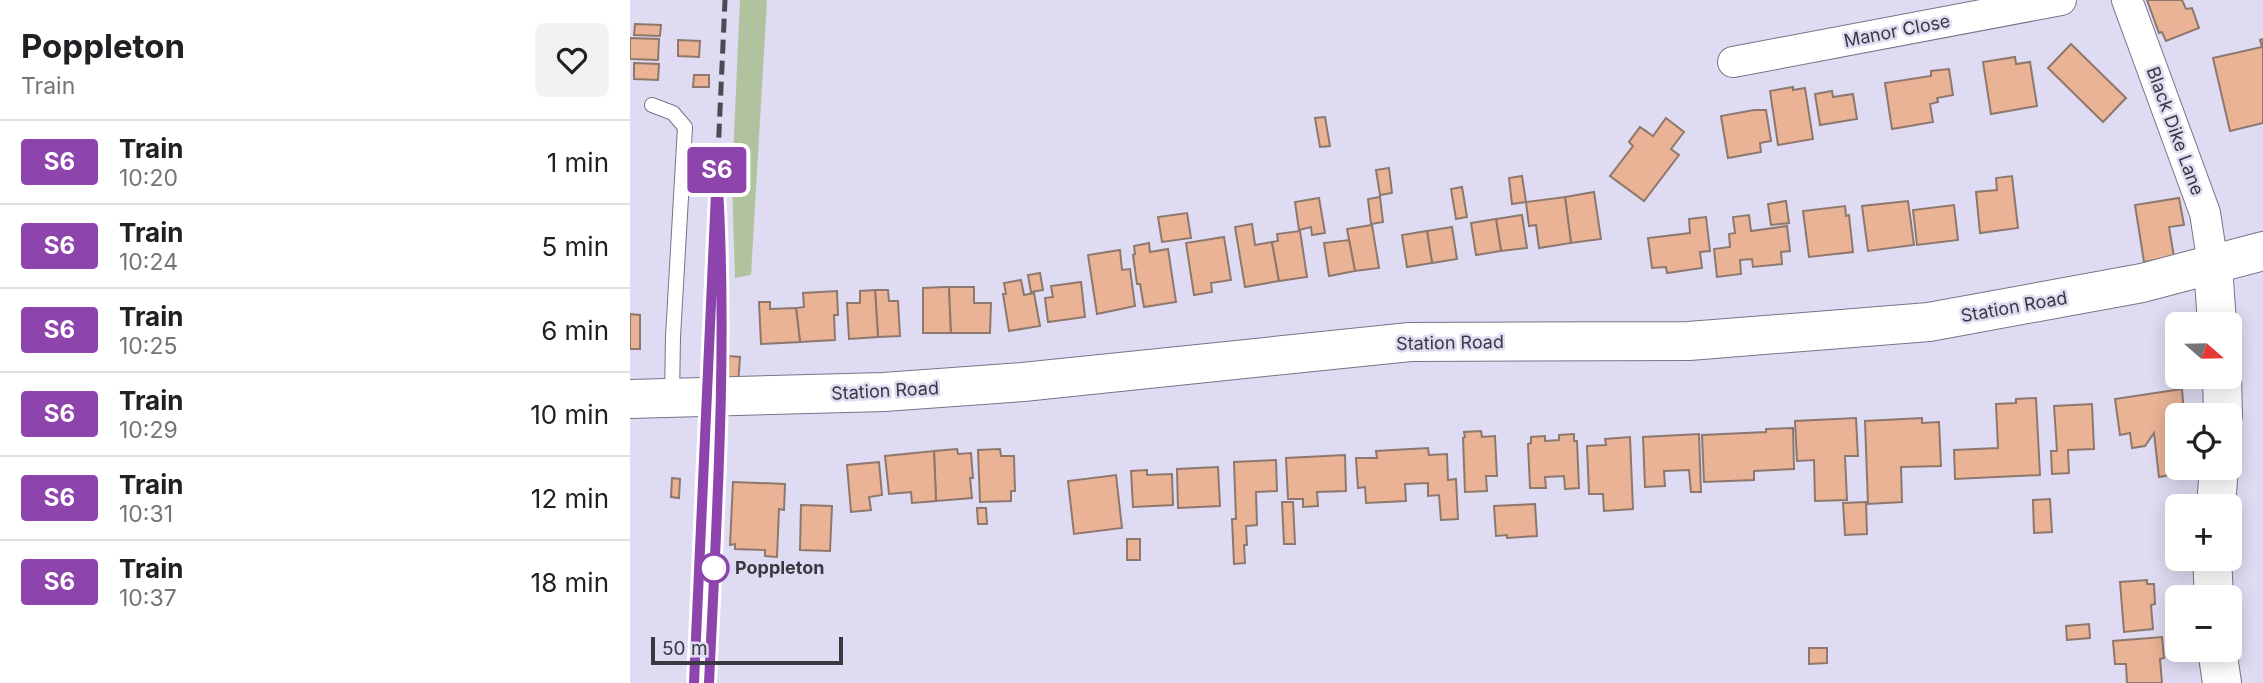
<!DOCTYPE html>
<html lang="en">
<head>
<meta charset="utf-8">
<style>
	:root { --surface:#fff; --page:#f2f2f2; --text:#202124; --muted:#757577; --line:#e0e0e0 }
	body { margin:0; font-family:Inter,sans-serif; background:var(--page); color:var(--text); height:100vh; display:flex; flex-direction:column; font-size:26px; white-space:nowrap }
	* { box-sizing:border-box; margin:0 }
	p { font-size:23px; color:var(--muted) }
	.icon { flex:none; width:38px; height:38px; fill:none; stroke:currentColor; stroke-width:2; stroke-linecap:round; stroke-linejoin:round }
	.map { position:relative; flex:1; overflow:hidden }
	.side { display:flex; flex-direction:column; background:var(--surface); width:630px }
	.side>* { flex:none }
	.badge { padding:0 14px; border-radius:5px; font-size:24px; line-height:46px }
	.needle { width:46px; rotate:110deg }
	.buttons { position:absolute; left:1535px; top:312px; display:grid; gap:14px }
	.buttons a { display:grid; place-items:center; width:77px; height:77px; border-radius:10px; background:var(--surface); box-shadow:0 4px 18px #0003; font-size:35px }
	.scale { position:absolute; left:21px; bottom:18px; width:192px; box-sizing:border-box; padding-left:7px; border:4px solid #3a3841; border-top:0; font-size:19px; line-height:24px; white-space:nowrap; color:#3a3841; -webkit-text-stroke:5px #dfdbf2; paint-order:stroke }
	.map>.badge { position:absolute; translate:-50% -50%; box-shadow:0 0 0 4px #fff }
	.round { display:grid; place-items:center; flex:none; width:74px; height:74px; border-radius:10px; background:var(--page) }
	.head { display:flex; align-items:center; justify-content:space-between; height:119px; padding:0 21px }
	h1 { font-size:33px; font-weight:700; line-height:52px }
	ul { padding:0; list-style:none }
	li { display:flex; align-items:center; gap:21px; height:84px; padding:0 21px; border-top:2px solid var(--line) }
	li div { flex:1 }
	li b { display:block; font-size:26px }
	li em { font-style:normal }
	li .badge { min-width:77px; font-weight:700; text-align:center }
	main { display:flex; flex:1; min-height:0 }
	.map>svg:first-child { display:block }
	.green { fill:#b0c39e }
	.building { fill:#eab395; stroke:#8e786d; stroke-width:2 }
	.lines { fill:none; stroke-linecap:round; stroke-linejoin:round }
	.lane-casing { stroke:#787388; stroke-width:16 }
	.street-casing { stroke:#787388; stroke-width:32 }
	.secondary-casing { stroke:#787388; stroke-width:40 }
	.lane { stroke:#fff; stroke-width:14 }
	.street { stroke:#fff; stroke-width:30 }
	.secondary { stroke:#fff; stroke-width:38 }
	.rail { stroke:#4c4a54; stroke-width:5; stroke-dasharray:14 7; stroke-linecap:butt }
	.line-casing { stroke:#fff; stroke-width:16 }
	.line { stroke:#8e44ad; stroke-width:10 }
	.stop-dot { fill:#fff; stroke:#8e44ad; stroke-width:3.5 }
	.labels { text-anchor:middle; stroke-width:5; stroke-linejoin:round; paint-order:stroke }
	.street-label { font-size:18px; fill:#3a3841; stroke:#dfdbf2 }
	.stop-label { font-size:18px; font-weight:bold; fill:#3a3841; stroke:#dfdbf2; text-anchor:start }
</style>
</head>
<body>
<main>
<section class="side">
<div class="head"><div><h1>Poppleton</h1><p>Train</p></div><a class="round"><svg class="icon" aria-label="heart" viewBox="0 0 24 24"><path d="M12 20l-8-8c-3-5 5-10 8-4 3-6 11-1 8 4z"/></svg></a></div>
<ul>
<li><span class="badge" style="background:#8e44ad;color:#fff">S6</span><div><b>Train</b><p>10:20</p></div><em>1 min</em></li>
<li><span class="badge" style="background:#8e44ad;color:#fff">S6</span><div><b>Train</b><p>10:24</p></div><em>5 min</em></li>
<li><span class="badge" style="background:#8e44ad;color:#fff">S6</span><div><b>Train</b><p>10:25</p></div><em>6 min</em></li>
<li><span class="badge" style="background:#8e44ad;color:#fff">S6</span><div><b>Train</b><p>10:29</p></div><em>10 min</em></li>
<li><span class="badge" style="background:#8e44ad;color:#fff">S6</span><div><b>Train</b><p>10:31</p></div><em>12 min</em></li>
<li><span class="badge" style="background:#8e44ad;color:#fff">S6</span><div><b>Train</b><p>10:37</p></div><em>18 min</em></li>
</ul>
</section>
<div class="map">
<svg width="1633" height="683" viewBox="0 0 1633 683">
	<rect width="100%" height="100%" fill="#dfdbf2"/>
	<path class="green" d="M110,0H137L121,275L105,278L102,180Z"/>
	<g class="building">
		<path d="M1517,0H1552L1556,9L1562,8L1569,28L1536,41L1532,32L1529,33Z"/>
		<path d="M5,24L31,25L30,36L4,35Z"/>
		<path d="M0,38L29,39L28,60L0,59Z"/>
		<path d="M1633,39V123L1600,131L1583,58L1632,47L1630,40Z"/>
		<path d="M48,40L70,41L69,57L48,56Z"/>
		<path d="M1441,44L1496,98L1473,122L1418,68Z"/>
		<path d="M1385,57L1386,64L1400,62L1407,106L1361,114L1353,62Z"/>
		<path d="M4,63L29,64L28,80L4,79Z"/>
		<path d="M1319,69L1323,95L1307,98L1308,102L1300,104L1303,122L1262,129L1255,83L1301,76V71Z"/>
		<path d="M64,75H79V87H63Z"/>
		<path d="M1163,87V90L1175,88L1183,139L1148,145L1140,91Z"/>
		<path d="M1202,91L1203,97L1223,94L1227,119L1190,125L1185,94Z"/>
		<path d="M1124,110H1136L1141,141L1130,143L1131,152L1098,158L1091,116Z"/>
		<path d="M695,117L700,146L690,147L685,118Z"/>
		<path d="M1036,118L1054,132L1041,149L1049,155L1014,201L980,176L1003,146L999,142L1010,127L1023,136Z"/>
		<path d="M759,168L762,193L750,195L746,170Z"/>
		<path d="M892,176L896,202L882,204L879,178Z"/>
		<path d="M1382,176L1388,228L1350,233L1346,192L1367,190L1366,178Z"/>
		<path d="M832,187L837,217L826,219L821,189Z"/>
		<path d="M964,192L971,239L941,243L935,197Z"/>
		<path d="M750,197L753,222L741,224L738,199Z"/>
		<path d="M935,197L941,243L909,248L906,225L899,226L896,202Z"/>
		<path d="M689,198L695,233L682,235L681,227L669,230L665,202Z"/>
		<path d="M1549,198L1554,225L1539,227L1544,257L1514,262L1505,205Z"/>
		<path d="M1156,201L1159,223L1141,225L1138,204Z"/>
		<path d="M1278,201L1284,245L1238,251L1232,206Z"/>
		<path d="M1324,205L1328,240L1287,245L1283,210Z"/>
		<path d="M1215,206L1216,216L1219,215L1223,252L1179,257L1173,211Z"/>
		<path d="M557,213L561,238L532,242L528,217Z"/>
		<path d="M892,215L897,248L871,251L866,219Z"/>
		<path d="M1119,215L1121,231L1157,226L1160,251L1151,252L1152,264L1123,267L1122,259L1110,260L1111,274L1087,277L1084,249L1100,247L1099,234L1105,233L1103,217Z"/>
		<path d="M1076,217L1080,251L1070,252L1072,268L1037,273L1036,267L1022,268L1018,238L1060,233L1059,219Z"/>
		<path d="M866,219L871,251L846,255L841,223Z"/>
		<path d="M622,224L625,245L642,242L649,281L615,287L605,227Z"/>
		<path d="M742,225L749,268L725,271L717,229Z"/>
		<path d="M822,227L827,259L802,263L797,231Z"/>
		<path d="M670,231L677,277L649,281L642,242L648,241L647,234Z"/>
		<path d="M797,231L802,263L777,267L772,235Z"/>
		<path d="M594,237L601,280L581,283L582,292L564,295L556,243Z"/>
		<path d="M719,240L725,271L699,276L694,243Z"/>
		<path d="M519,243L520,252L538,249L546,302L514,307L510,284H507L503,255L505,254L504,246Z"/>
		<path d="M490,250L492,270L500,269L505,306L467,314L458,255Z"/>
		<path d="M410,273L413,290L401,292L398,275Z"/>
		<path d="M391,280L394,295L404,293L410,326L379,331L373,294H376L374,283Z"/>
		<path d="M451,282L455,317L418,322L415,298L423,297L421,286Z"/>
		<path d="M315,287H319L321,333H293V288Z"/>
		<path d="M319,287H344V303H361L360,333H321Z"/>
		<path d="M245,290H258L259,301H268L270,336L248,337Z"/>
		<path d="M245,290L248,337L219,339L217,303H230V291Z"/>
		<path d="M207,291L208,315H204L205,340L170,342L166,308L174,307L173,293Z"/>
		<path d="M129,302H140V309L166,308L170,342L131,344Z"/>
		<path d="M0,314L10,315V349H0Z"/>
		<path d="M99,356L110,357L108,385L97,384Z"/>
		<path d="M1552,389L1554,415H1547V467H1557V472L1529,477L1524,433L1515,446L1502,448L1500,433L1490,435L1485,399Z"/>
		<path d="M1406,398L1410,475L1325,479L1324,450L1368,448L1366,404L1386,403V399Z"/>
		<path d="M1462,404L1464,449L1438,450L1439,473L1422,474L1421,451H1427L1424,406Z"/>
		<path d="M1226,418L1228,456H1215L1217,500L1185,501L1184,460L1167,461L1165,421Z"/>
		<path d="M1292,418V423L1309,422L1311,466L1271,467L1272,502L1238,504L1235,421Z"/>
		<path d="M1163,428L1164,469L1124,471V480L1074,482L1072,435L1136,432V429Z"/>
		<path d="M851,431L852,437L865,436L867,476H856L857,491L835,492L833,438L835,437L834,432Z"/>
		<path d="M944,434V441H947L949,488L935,489L934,476L915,477L916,488H900L898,444L901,443V437L915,436V441L929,440V435Z"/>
		<path d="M1069,434L1071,492H1061L1059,470L1034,471L1035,486L1015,487L1013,437Z"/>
		<path d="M1000,437L1003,509L974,511L973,494H959L957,446L976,445L975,439Z"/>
		<path d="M798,448L799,455L817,454L818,480L826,479L828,519L811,520L809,495L798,496V483L775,484L776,501L736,503L735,487L728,488L726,458H747L746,451Z"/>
		<path d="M327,449L328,454L341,453L343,478H340L342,498L306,501L304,451Z"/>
		<path d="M370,449L371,456H384L385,491H381V501L350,502L348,450Z"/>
		<path d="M304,451L306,501L282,503L281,492L259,494L255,456Z"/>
		<path d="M715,455L716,491L687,492L688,506L673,507V499H658L656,458Z"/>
		<path d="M646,460L647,491L626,492L627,525L616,526L617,545H614L615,563L604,564L602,519H606L604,462Z"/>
		<path d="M249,462L252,495L239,497L241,510L221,512L217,465Z"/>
		<path d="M588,467L590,506L548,508L547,469Z"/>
		<path d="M517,470V475L542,474L543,505L503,507L501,471Z"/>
		<path d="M486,475L492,528L444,534L438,481Z"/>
		<path d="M42,478L50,479L49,498L41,497Z"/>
		<path d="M103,482L155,484L154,510L149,509L147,557L135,556V550L105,549V544L100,545Z"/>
		<path d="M1420,499L1422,532L1404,533L1403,500Z"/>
		<path d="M652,502H663L665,544H654Z"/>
		<path d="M1236,502L1237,534L1215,535L1213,503Z"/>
		<path d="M905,504L907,536L877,538V535L866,536L864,506Z"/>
		<path d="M171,505L202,506L200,551L170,550Z"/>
		<path d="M347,508H356L357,524H348Z"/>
		<rect x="497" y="539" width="13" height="21"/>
		<path d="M1517,580V584H1524L1525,604L1521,605L1523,629L1494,632L1490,582Z"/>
		<path d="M1459,624L1460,638L1437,640L1436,626Z"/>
		<path d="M1532,637L1534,658L1530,659L1532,683H1497L1496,664H1485L1483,641Z"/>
		<path d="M1179,648H1197V663L1179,664Z"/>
	</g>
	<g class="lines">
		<defs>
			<path id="lane" d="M22,105L43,113L55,127L43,337L42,396"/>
			<g id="street">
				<path d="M1497,0L1575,213L1583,265"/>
				<path d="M1103,62L1431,0"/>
			</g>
			<g id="secondary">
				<path d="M1583,265L1587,324"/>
				<path d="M1592,376L1593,415"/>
				<path d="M0,399L254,392L393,382L780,342L1059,341L1299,322L1512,283L1633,251"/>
				<path d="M1586,506L1589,467"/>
				<path d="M1582,558L1584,597"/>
				<path d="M1587,649L1592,683"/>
			</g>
		</defs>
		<use href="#lane" class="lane-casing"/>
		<use href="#street" class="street-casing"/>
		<use href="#secondary" class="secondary-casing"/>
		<use href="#lane" class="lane"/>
		<use href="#street" class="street"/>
		<use href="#secondary" class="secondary"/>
		<g class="rail">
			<path d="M64,683L95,0"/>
			<path d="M79,683L91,396L92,289"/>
		</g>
	</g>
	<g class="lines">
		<defs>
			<path id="line" d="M64,683L87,170C98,341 87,512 79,683"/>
		</defs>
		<use href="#line" class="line-casing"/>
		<use href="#line" class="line"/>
	</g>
	<circle class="stop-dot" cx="84" cy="568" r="14"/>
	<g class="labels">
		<g class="street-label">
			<text transform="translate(1267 31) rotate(-11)" y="6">Manor Close</text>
			<text transform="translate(1545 131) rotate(70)" y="6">Black Dike Lane</text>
			<text transform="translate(1384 307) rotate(-10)" y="6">Station Road</text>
			<text transform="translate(820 343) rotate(-1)" y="6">Station Road</text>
			<text transform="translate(255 391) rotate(-3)" y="6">Station Road</text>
		</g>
		<g class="stop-label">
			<text x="105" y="574">Poppleton</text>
		</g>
	</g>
</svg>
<div class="buttons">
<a><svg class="needle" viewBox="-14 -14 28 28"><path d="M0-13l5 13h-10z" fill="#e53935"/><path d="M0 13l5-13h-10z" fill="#757577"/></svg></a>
<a><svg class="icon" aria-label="locate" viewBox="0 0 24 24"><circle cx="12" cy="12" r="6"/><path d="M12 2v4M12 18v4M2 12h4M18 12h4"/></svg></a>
<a>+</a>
<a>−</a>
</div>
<div class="scale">50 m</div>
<b class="badge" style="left:87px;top:170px;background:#8e44ad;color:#fff">S6</b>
</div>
</main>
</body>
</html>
